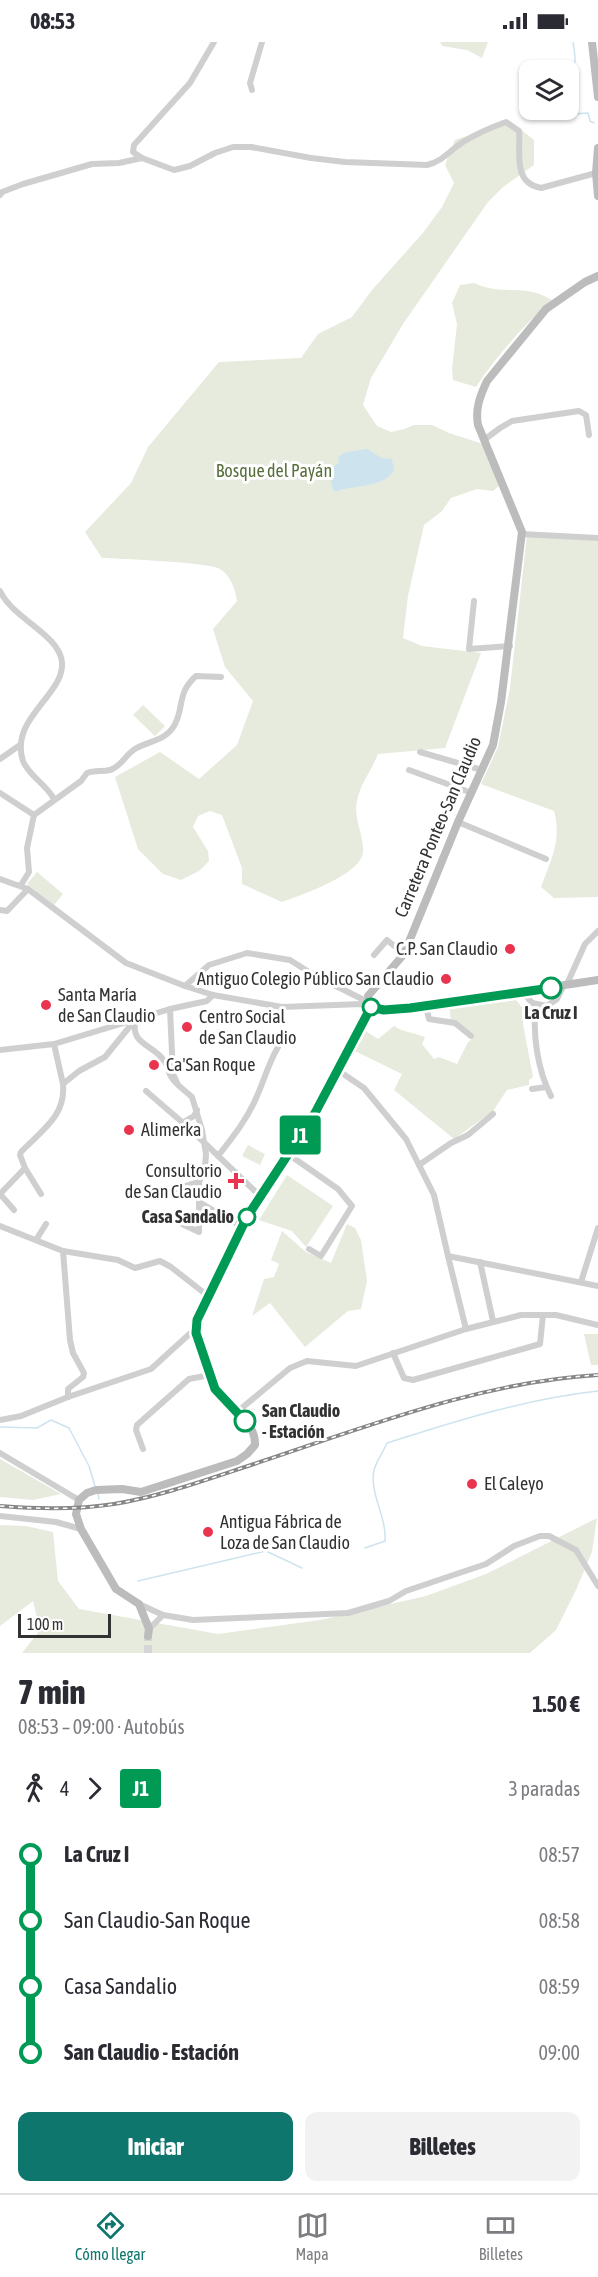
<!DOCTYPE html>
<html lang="es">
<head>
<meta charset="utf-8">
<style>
	:root { --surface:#fff; --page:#f2f2f3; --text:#2b2b33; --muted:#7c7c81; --line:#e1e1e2; --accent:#0f766e }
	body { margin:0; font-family:"Asap Condensed",sans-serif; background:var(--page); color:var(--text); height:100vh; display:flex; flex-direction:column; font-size:22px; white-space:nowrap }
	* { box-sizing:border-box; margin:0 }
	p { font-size:20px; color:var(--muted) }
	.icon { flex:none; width:33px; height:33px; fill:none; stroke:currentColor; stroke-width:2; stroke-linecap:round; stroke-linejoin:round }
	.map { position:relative; height:1611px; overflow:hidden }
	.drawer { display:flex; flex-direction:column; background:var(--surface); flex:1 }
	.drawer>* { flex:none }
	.badge { padding:0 12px; border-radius:4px; font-size:21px; line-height:39px }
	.buttons { position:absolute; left:519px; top:18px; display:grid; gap:12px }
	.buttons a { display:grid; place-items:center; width:60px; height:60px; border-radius:12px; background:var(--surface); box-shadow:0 2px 4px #0004; font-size:30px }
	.scale { position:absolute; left:18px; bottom:15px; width:93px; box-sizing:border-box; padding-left:6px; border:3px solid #323232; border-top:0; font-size:16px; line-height:21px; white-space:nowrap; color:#323232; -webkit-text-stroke:4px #fff; paint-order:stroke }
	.map>.badge { position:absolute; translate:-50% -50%; box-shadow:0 0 0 3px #fff }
	.legs { display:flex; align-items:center; gap:9px; height:66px; padding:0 18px; font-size:20px }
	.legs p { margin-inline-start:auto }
	.summary { display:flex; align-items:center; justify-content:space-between; height:102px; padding:0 18px }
	h1 { font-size:33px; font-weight:800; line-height:45px }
	.primary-button { display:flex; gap:12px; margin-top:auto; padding:12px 18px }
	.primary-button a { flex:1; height:69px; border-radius:12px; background:var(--accent); color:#fff; font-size:24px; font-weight:800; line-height:69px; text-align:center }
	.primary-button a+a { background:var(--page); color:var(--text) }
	ul { padding:0 18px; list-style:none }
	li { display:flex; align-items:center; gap:21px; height:66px; font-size:22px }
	li i { display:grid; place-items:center; width:9px; height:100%; margin:0 8px; background:currentColor }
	li i::after { content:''; width:15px; height:15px; margin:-8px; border:4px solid; border-radius:50%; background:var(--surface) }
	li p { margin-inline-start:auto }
	li:first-child i { background:linear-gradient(#0000 50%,currentColor 0) }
	li:last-child i { background:linear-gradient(currentColor 50%,#0000 0) }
	.status { display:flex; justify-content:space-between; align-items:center; height:42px; padding:0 30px; background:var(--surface); direction:ltr }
	.status svg { height:16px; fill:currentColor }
	.tabs { display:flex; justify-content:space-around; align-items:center; height:84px; border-top:2px solid var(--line); background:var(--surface); font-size:16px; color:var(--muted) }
	.tabs a { display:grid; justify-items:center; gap:3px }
	.tabs .active { color:var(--accent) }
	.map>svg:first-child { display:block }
	.green { fill:#e6ebdd }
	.water { fill:#cde4ee }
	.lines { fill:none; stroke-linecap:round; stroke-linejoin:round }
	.stream { stroke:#cde4ee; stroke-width:1.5 }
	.secondary-tunnel { stroke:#d6d6d6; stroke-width:8; stroke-dasharray:8 4; stroke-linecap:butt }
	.street { stroke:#cfcfcf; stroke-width:6 }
	.secondary { stroke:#bcbcbc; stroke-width:8 }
	.rail-casing { stroke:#878787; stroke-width:4 }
	.rail { stroke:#fff; stroke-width:1.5; stroke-dasharray:4.5; stroke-linecap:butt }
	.line-1-casing { stroke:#fff; stroke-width:14 }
	.line-1 { stroke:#009a55; stroke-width:9 }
	.poi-dot { fill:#e93450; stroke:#fff; stroke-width:2 }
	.stop-1-dot { fill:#fff; stroke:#009a55; stroke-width:3 }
	.labels { text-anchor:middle; stroke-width:6; stroke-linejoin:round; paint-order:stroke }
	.park-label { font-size:18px; fill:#596f3d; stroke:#fff }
	.street-label { font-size:18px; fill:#323232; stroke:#fff }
	.poi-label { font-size:18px; fill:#323232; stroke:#fff; text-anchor:start }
	.stop-label { font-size:18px; font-weight:bold; fill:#323232; stroke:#fff }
</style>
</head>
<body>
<div class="status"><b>08:53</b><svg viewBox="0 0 49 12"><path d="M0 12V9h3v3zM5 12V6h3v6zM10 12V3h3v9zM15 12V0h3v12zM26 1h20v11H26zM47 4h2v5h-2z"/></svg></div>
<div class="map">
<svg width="598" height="1611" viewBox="0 0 598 1611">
	<rect width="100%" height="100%" fill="#fff"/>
	<g class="green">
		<path d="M440,0H488L482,16L467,8L442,4Z"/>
		<path d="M510,79L534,98V123L503,145L488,160L403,282L371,336L363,363L377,384L391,390L404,387L414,383H432L449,391L483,402L500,443L493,449L477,447L451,456L442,469L424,483L408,554L403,596L422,604L481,611L445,706L378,712C372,728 360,742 357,759C353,776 364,793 363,810C361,833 301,853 282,860L242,842V826L222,773L210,769L198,774L193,785L208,809L209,819L199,829L181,838L163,832L138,807L115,735L160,710L199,737L237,703L253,659L225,625L213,587L237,559C235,547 231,534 220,527C208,520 121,517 102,516L85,490L131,441L148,405L219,320L301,316L318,292L352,275L372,248L422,192L442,165L454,141L445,123L455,98Z"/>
		<path d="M474,241C504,255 523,240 552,258C523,284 497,313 476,345L453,338L452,327L457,282L452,261L460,243Z"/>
		<path d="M527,493L564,494L598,499V855L554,856L541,845C551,817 562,799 554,769L481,742L498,705L510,646Z"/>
		<path d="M143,663L165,684L155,694L133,673Z"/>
		<path d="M37,830L63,852L54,863L27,842Z"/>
		<path d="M516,958L524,968L523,982L533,1035L529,1038V1043L507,1048L493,1069L454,1097L394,1048L402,1032L357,1010L353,1011L364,988L378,997L394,984C402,990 415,991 425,995L422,1002L434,1017L439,1015L457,1022L468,1000L474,996L451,979L449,965Z"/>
		<path d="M248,1103L265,1112L260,1123L242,1114Z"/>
		<path d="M287,1133L333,1164L306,1205L292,1189L259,1178Z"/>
		<path d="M347,1182L355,1186L361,1198L367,1239L361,1267L348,1269L305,1305L270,1261L252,1274L264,1237L274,1235L279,1222L271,1218L282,1189L306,1210L331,1221Z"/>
		<path d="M584,1292H598V1323H591Z"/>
		<path d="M0,1417L61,1452L33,1458L0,1455Z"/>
		<path d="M597,1476L592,1510L576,1548L556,1588L530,1611H22L40,1588L33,1559L0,1584V1483L26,1484L53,1490L58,1539L79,1567L218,1592L320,1578L426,1554L486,1532Z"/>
	</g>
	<path class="water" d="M367,407L382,416L392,417L394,428C384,447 352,442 335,450C330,444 330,434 332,426L339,421L338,415L346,410Z"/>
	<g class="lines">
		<g class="stream">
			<path d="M573,0L575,14L573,72L588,71L590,79L594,81"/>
			<path d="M0,1385L37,1386L51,1378L69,1386L89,1424L95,1444"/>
			<path d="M98,1452L99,1457"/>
			<path d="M365,1506L385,1499C387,1475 369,1451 374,1428C377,1418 383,1410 387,1401C456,1379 525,1357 598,1349"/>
			<path d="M138,1539L266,1509L302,1526"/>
		</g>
		<path class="secondary-tunnel" d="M148,1611V1594"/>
		<g class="street">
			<path d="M252,48L250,41L262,0"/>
			<path d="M142,116L133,110L134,103L190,41L214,0"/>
			<path d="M0,153L2,150L23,142L92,122L119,121L142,116L174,128L190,124L215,111L233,105H251L311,116L345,120L427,123C443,119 449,109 463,100C476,92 492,85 506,80L519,89C521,110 512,141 541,146L596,131"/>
			<path d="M484,398L500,386L512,379L579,369L586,373L589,393"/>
			<path d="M521,492L598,496"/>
			<path d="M0,549C13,577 59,592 62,620C65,653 9,676 23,719C28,733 46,742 54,757"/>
			<path d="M474,559L469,607L510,604"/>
			<path d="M420,710L482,728"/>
			<path d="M0,717L20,703"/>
			<path d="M409,728L472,751"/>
			<path d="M0,751L34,773"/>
			<path d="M458,780L546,817"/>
			<path d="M0,837L28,847L126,921L185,944L213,953L282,965L362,962L370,964"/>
			<path d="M21,843L29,830L27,806L34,773L81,739L87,731C95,728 102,730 110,728C121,725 125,713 135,707C148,699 165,699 174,684C185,665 176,652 196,634L221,635"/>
			<path d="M0,868L7,869L28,847"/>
			<path d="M374,913L387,898L404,912"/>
			<path d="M567,942L585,902L598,889"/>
			<path d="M185,944L209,923L247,911L290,918L312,932L362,957L369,963"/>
			<path d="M523,950L532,961L547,964L557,957L564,943"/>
			<path d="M536,963C532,992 538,1029 551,1054"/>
			<path d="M426,964L429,977L455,981L471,994"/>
			<path d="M135,979C131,1004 154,1002 165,1020C171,1029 166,1031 176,1041"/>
			<path d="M54,1002L63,1042"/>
			<path d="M0,1008L54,1002L170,967L207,959L213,953"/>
			<path d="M339,1029L364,1046L406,1097L434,1153L448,1214L598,1244"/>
			<path d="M532,1047L546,1045"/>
			<path d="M146,1049L190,1087L260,1154"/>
			<path d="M182,1081L194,1074L197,1068"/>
			<path d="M288,1112L338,1147L352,1164L321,1214L309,1207"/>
			<path d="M218,1114C233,1095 248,1076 257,1054C266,1034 270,1015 283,997"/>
			<path d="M419,1123L451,1101L468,1093L493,1072"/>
			<path d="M25,1126L41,1152"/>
			<path d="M199,1140V1160"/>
			<path d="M162,1151L199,1140L205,1126L206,1112L202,1088L192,1055L178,1043L173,1032L170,967"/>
			<path d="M0,1152L25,1126L20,1113L21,1110C42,1088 66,1074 63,1042L79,1029L105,1015L135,978"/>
			<path d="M0,1152L14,1168"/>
			<path d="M180,1181L199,1190V1160L242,1185"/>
			<path d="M0,1184L63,1209L118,1218L135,1226L160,1219L171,1225L208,1254"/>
			<path d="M36,1198L46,1182"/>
			<path d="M63,1209L70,1298L73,1311L84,1331L83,1335L68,1347V1355"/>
			<path d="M448,1214L466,1287"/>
			<path d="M480,1220L493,1279"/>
			<path d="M581,1240L598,1186"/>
			<path d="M393,1311L404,1336L413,1338L540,1302L543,1273"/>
			<path d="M237,1370L290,1326L307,1319L356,1324L466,1287L521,1273H556L598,1283"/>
			<path d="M0,1378L21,1374L68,1355L151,1327L196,1286"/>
			<path d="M143,1407L136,1388L137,1383L189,1337L210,1333"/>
			<path d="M0,1411L79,1458"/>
			<path d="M0,1474L56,1480L81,1487"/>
			<path d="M139,1562L163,1573L193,1578L348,1571L389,1559L406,1549L486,1522L514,1504L540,1494H549L576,1508L598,1544"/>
			<path d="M149,1587L163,1573"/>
		</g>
		<g class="secondary">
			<path d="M592,0L598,55"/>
			<path d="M598,106L596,131L598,154"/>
			<path d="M371,965L368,954L404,912L458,780L493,703L501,660L522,490L478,383C475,367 480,354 487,339L546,267L585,240L598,234"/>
			<path d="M371,965L394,967L426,964L598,938"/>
			<path d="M148,1594L149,1587L139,1562L116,1547L81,1487L76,1472L79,1458L87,1451L96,1448L122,1447L141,1450L237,1419L247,1412L255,1403C256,1380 233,1370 220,1354C210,1342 194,1294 197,1278L247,1175L315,1071L371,965"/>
		</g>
		<defs>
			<path id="rail" d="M0,1464C38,1467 76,1468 114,1462C162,1454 208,1437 254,1422C366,1385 480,1340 598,1333"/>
		</defs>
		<use href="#rail" class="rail-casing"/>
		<use href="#rail" class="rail"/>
	</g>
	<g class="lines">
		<defs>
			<path id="line-1" d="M245,1379L215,1347L196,1291L197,1278L247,1175L315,1071L371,965L384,968L410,966L551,946"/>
		</defs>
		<use href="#line-1" class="line-1-casing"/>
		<use href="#line-1" class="line-1"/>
	</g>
	<g class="poi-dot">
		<circle cx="510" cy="907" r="6"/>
		<circle cx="446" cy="937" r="6"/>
		<circle cx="46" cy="963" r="6"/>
		<circle cx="187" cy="985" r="6"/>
		<circle cx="154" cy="1023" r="6"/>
		<circle cx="129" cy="1088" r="6"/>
		<path d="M233 1130h6v6h6v6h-6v6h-6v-6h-6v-6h6z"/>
		<circle cx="472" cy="1442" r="6"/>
		<circle cx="208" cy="1490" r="6"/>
	</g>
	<g class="stop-1-dot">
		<circle cx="551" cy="946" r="10"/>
		<circle cx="371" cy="965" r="8"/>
		<circle cx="247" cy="1175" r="8"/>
		<circle cx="245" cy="1379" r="10"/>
	</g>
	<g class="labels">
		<g class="park-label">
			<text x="274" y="435">Bosque del Payán</text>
		</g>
		<g class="street-label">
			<text transform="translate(438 785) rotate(-67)" y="6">Carretera Ponteo-San Claudio</text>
		</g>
		<g class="poi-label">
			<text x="498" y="913" text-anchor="end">C.P. San Claudio</text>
			<text x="434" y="943" text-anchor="end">Antiguo Colegio Público San Claudio</text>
			<text x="58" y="959">Santa María<tspan x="58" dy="21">de San Claudio</tspan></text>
			<text x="199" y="981">Centro Social<tspan x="199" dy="21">de San Claudio</tspan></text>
			<text x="166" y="1029">Ca'San Roque</text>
			<text x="141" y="1094">Alimerka</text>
			<text x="222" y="1135" text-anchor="end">Consultorio<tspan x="222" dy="21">de San Claudio</tspan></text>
			<text x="484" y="1448">El Caleyo</text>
			<text x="220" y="1486">Antigua Fábrica de<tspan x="220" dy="21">Loza de San Claudio</tspan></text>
		</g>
		<g class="stop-label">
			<text x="551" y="977">La Cruz I</text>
			<text x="234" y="1181" text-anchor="end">Casa Sandalio</text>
			<text x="262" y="1375" text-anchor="start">San Claudio<tspan x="262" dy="21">- Estación</tspan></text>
		</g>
	</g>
</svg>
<div class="buttons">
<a><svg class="icon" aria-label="layers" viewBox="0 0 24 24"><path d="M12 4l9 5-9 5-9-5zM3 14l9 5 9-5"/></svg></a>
</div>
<div class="scale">100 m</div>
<b class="badge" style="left:300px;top:1093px;background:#009a55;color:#fff">J1</b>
</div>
<section class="drawer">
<div class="summary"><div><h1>7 min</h1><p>08:53 – 09:00 · Autobús</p></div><b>1.50 €</b></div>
<div class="legs"><svg class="icon" aria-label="walk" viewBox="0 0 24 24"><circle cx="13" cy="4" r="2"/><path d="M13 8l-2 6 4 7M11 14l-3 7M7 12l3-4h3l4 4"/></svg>4<svg class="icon" aria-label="forward" viewBox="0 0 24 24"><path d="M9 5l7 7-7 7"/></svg><b class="badge" style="background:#009a55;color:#fff">J1</b><p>3 paradas</p></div>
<ul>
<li><i style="color:#009a55"></i><b>La Cruz I</b><p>08:57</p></li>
<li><i style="color:#009a55"></i><span>San Claudio-San Roque</span><p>08:58</p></li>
<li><i style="color:#009a55"></i><span>Casa Sandalio</span><p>08:59</p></li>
<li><i style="color:#009a55"></i><b>San Claudio - Estación</b><p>09:00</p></li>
</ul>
<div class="primary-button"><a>Iniciar</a><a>Billetes</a></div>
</section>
<nav class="tabs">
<a class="active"><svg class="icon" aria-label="directions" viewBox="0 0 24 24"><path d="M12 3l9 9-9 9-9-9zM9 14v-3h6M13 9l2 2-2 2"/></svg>Cómo llegar</a>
<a><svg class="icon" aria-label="map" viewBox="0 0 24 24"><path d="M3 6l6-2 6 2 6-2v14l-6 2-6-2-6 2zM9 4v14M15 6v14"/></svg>Mapa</a>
<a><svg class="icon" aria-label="tickets" viewBox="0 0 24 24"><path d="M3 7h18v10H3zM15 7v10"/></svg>Billetes</a>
</nav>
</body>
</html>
